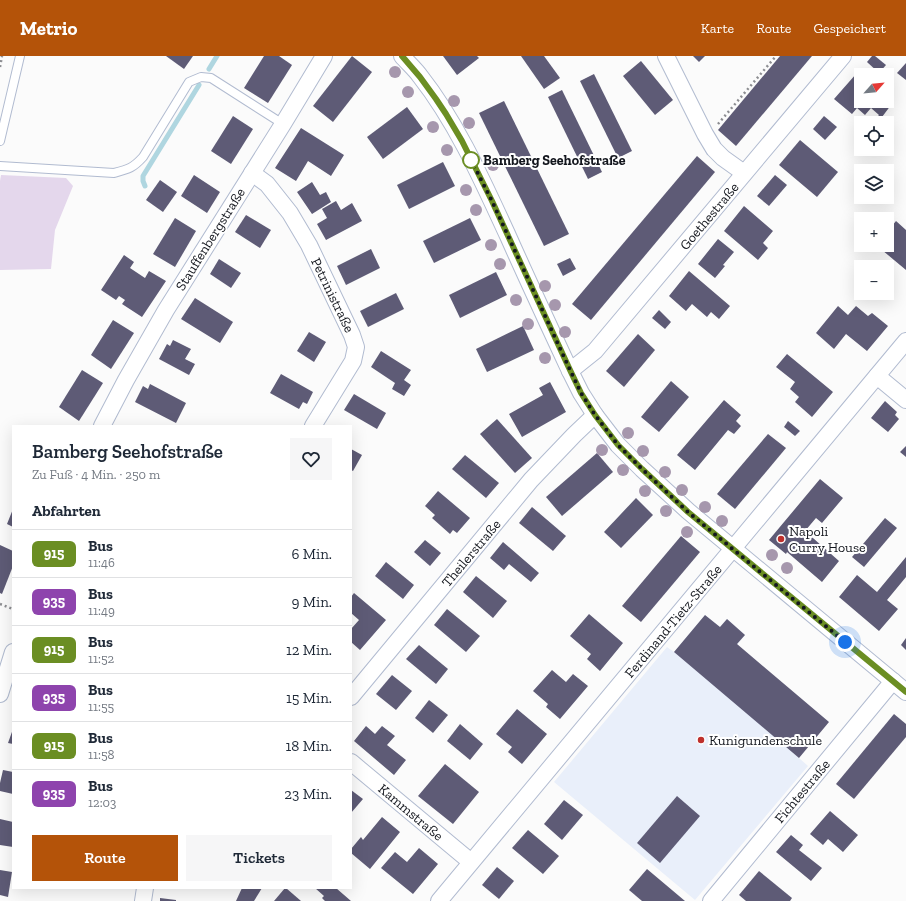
<!DOCTYPE html>
<html lang="de">
<head>
<meta charset="utf-8">
<style>
	:root { --surface:#fff; --page:#f6f6f7; --text:#1f2937; --muted:#747a83; --line:#e0e1e3; --accent:#b45309 }
	body { margin:0; font-family:"Zilla Slab",serif; background:var(--page); color:var(--text); height:100vh; display:flex; flex-direction:column; font-size:15px; white-space:nowrap }
	* { box-sizing:border-box; margin:0 }
	p { font-size:13px; color:var(--muted) }
	.icon { flex:none; width:22px; height:22px; fill:none; stroke:currentColor; stroke-width:2; stroke-linecap:round; stroke-linejoin:round }
	.map { position:relative; flex:1; overflow:hidden }
	.side { position:absolute; left:12px; top:369px; width:340px; height:464px; display:flex; flex-direction:column; background:var(--surface); border-radius:0px; box-shadow:0 4px 16px #0002 }
	.side>* { flex:none }
	.badge { padding:0 8px; border-radius:6px; font-size:14px; line-height:26px }
	.needle { width:26px; rotate:63deg }
	.tools { position:absolute; left:854px; top:12px; display:grid; gap:8px }
	.tools a { display:grid; place-items:center; width:40px; height:40px; border-radius:0px; background:var(--surface); box-shadow:0 4px 16px #0002; font-size:20px }
	.you { position:absolute; width:20px; height:20px; margin:-10px; border:3px solid #fff; border-radius:50%; background:#1a73e8; box-shadow:0 0 0 6px #1a73e833 }
	.map>.badge { position:absolute; translate:-50% -50%; box-shadow:0 0 0 2px #fff }
	h2 { padding:0 20px; font-size:15px; line-height:36px }
	.round { display:grid; place-items:center; flex:none; width:42px; height:42px; border-radius:0px; background:var(--page) }
	.overview { display:flex; align-items:center; justify-content:space-between; height:68px; padding:0 20px }
	h1 { font-size:19px; font-weight:600; line-height:30px }
	.action { display:flex; gap:8px; margin-top:auto; padding:8px 20px }
	.action a { flex:1; height:46px; border-radius:0px; background:var(--accent); color:#fff; font-size:16px; font-weight:600; line-height:46px; text-align:center }
	.action a+a { background:var(--page); color:var(--text) }
	ul { padding:0; list-style:none }
	li { display:flex; align-items:center; gap:12px; height:48px; padding:0 20px; border-top:1px solid var(--line) }
	li div { flex:1 }
	li b { display:block; font-size:15px }
	li em { font-style:normal }
	li .badge { min-width:44px; font-weight:700; text-align:center }
	header { display:flex; align-items:center; gap:24px; box-sizing:border-box; height:56px; padding:0 20px; background:var(--accent); color:#fff }
	header strong { font-size:19px }
	nav { display:flex; gap:22px; margin-inline-start:auto; font-size:14px }
	.map>svg:first-child { display:block }
	.built { fill:#e9effa }
	.green { fill:#e4d7ec }
	.lines { fill:none; stroke-linecap:round; stroke-linejoin:round }
	.stream { stroke:#afd6e0; stroke-width:5 }
	.building { fill:#5e5b76 }
	.lane-casing { stroke:#b1bbd0; stroke-width:10 }
	.street-casing { stroke:#b1bbd0; stroke-width:18 }
	.path { stroke:#8c8d91; stroke-width:2.5; stroke-dasharray:2 3; stroke-linecap:butt }
	.lane { stroke:#fff; stroke-width:8 }
	.street { stroke:#fff; stroke-width:16 }
	.tree { fill:#a697ad }
	.line-casing { stroke:#fff; stroke-width:9 }
	.line { stroke:#6b8e23; stroke-width:6 }
	.walk { stroke:#14171e; stroke-width:4; stroke-dasharray:0 7.2 }
	.stop-dot { fill:#fff; stroke:#6b8e23; stroke-width:2 }
	.poi-dot { fill:#be302c; stroke:#fff; stroke-width:1.5 }
	.labels { text-anchor:middle; stroke-width:4; stroke-linejoin:round; paint-order:stroke }
	.stop-label { font-size:14px; font-weight:bold; fill:#14171e; stroke:#fff; text-anchor:start }
	.street-label { font-size:14px; fill:#14171e; stroke:#fff }
	.poi-label { font-size:14px; fill:#14171e; stroke:#fff; text-anchor:start }
</style>
</head>
<body>
<header>
<strong>Metrio</strong>
<nav><a>Karte</a><a>Route</a><a>Gespeichert</a></nav>
</header>
<div class="map">
<svg width="906" height="845" viewBox="0 0 906 845">
	<rect width="100%" height="100%" fill="#fbfbfb"/>
	<path class="built" d="M705,559L720,571L727,563L745,579L737,589L799,702L808,710L695,844L554,726L667,591L674,596Z"/>
	<path class="green" d="M1,119L66,122L73,130L55,174L51,213L0,214V125Z"/>
	<g class="lines">
		<g class="stream">
			<path d="M209,13L217,0"/>
			<path d="M145,130L143,125V120L199,29"/>
		</g>
	</g>
	<g class="building">
		<path d="M166,0H193L184,13Z"/>
		<path d="M264,0H279L292,9L268,47L244,32Z"/>
		<path d="M352,0L372,16L333,66L313,50Z"/>
		<path d="M443,0H477L479,2L457,19Z"/>
		<path d="M521,0H544L560,22L544,33Z"/>
		<path d="M693,0H705L699,6Z"/>
		<path d="M780,0H812L736,90L718,74Z"/>
		<path d="M872,0H875L886,9L879,17L867,6Z"/>
		<path d="M641,5L673,44L655,59L623,20Z"/>
		<path d="M906,7V24L897,17Z"/>
		<path d="M594,18L632,95L618,102L580,25Z"/>
		<path d="M856,18L861,22V45H886L891,49L882,61L889,67L887,69V67H872L879,59L871,52L865,59L857,52L852,58L834,43Z"/>
		<path d="M562,34L602,116L588,123L548,41Z"/>
		<path d="M504,45L569,178L544,190L479,57Z"/>
		<path d="M407,51L423,73L383,103L367,81Z"/>
		<path d="M233,60L253,73L231,108L211,95Z"/>
		<path d="M824,60L837,71L825,84L813,73Z"/>
		<path d="M301,72L344,99L331,120L308,105L296,125L275,112Z"/>
		<path d="M800,84L838,116L817,141L779,109Z"/>
		<path d="M697,100L715,116L591,264L572,248Z"/>
		<path d="M443,106L455,130L409,153L397,129Z"/>
		<path d="M194,119L220,136L207,157L181,140Z"/>
		<path d="M775,119L787,129L769,150L757,140Z"/>
		<path d="M160,124L177,136L163,156L146,144Z"/>
		<path d="M312,126L320,139L326,136L331,146L312,158L297,136Z"/>
		<path d="M336,145L341,154L352,147L362,165L326,184L317,168L327,162L322,153Z"/>
		<path d="M744,150L773,175L763,187L768,192L758,204L724,175Z"/>
		<path d="M246,159L271,174L260,192L235,176Z"/>
		<path d="M175,162L196,175L175,211L153,198Z"/>
		<path d="M470,162L481,184L434,207L423,185Z"/>
		<path d="M896,165L906,174V214L876,189H887V176Z"/>
		<path d="M718,183L734,196L723,209L725,210L715,222L698,208Z"/>
		<path d="M371,193L380,212L346,229L337,210Z"/>
		<path d="M124,199L134,206L130,212L145,222L149,215L166,225L142,261L122,248L125,244L119,240L116,244L101,234Z"/>
		<path d="M570,202L576,213L563,220L557,208Z"/>
		<path d="M219,203L241,217L231,232L210,218Z"/>
		<path d="M689,215L730,250L719,263L711,256L707,261L692,248L686,255L669,240Z"/>
		<path d="M496,216L507,239L460,262L449,239Z"/>
		<path d="M396,237L404,253L368,271L360,255Z"/>
		<path d="M195,242L233,266L220,287L181,263Z"/>
		<path d="M838,250L848,259L856,250L868,260L872,257L888,270L867,295L846,278L834,293L816,277Z"/>
		<path d="M659,254L671,266L665,273L652,262Z"/>
		<path d="M113,264L134,277L111,313L91,299Z"/>
		<path d="M523,270L534,294L487,316L476,293Z"/>
		<path d="M309,276L326,286L314,306L297,295Z"/>
		<path d="M638,278L655,294L624,331L606,315Z"/>
		<path d="M173,284L191,293L185,303L195,308L189,319L159,303L167,288L170,290Z"/>
		<path d="M381,295L411,314L404,324L411,329L404,340L392,333L395,327L371,311Z"/>
		<path d="M787,298L833,336L812,361L795,346L799,341L790,333L795,326L776,311Z"/>
		<path d="M82,314L103,327L79,365L59,351Z"/>
		<path d="M281,318L313,336L307,348L303,346L299,353L270,337Z"/>
		<path d="M671,325L689,341L659,376L641,361Z"/>
		<path d="M550,326L566,356L522,381L509,358L543,339L539,332Z"/>
		<path d="M150,328L186,347L176,367L135,346L143,330L148,333Z"/>
		<path d="M354,338L386,357L377,373L344,354Z"/>
		<path d="M724,344L741,359L736,365L741,370L734,378L728,374L695,414L677,399Z"/>
		<path d="M885,345L897,356L895,359L899,363L888,376L871,362Z"/>
		<path d="M497,363L532,402L515,417L480,378Z"/>
		<path d="M788,365L800,375L795,380L784,371Z"/>
		<path d="M768,378L786,392L735,453L717,438Z"/>
		<path d="M906,390V401L900,396Z"/>
		<path d="M351,393L362,399L353,415L351,414Z"/>
		<path d="M597,397L613,416L562,460L546,441Z"/>
		<path d="M465,399L499,427L486,442L452,413Z"/>
		<path d="M820,423L843,442L822,467L816,462L805,475L839,505L822,526L787,496L786,498L769,484Z"/>
		<path d="M438,435L470,462L457,477L453,474L450,478L432,462L435,459L425,450Z"/>
		<path d="M636,442L653,459L621,492L604,476Z"/>
		<path d="M532,451L566,480L553,495L519,467Z"/>
		<path d="M13,453V471L7,468Z"/>
		<path d="M885,462L897,472L864,511L852,501Z"/>
		<path d="M681,480L700,496L641,566L622,550Z"/>
		<path d="M425,484L441,497L430,510L414,496Z"/>
		<path d="M503,486L539,517L531,526L509,508L504,514L490,502Z"/>
		<path d="M0,489L13,495V510L2,538L0,537Z"/>
		<path d="M906,501V521L887,544L898,553L879,575L839,541L857,519L877,536Z"/>
		<path d="M386,506L414,529L403,543L375,520Z"/>
		<path d="M476,520L507,545L493,562L463,536Z"/>
		<path d="M354,537L386,564L360,594L351,586V573L359,564L351,557V541Z"/>
		<path d="M447,553L480,580L466,596L434,569Z"/>
		<path d="M589,558L623,587L600,615L587,603L591,598L570,580Z"/>
		<path d="M705,559L720,571L727,563L745,579L737,588L829,666L799,702L674,596Z"/>
		<path d="M906,582V594L901,589Z"/>
		<path d="M419,589L448,613L436,628L406,603Z"/>
		<path d="M552,614L566,626L573,618L588,630L560,663L546,651L548,648L533,635Z"/>
		<path d="M392,619L412,635L396,654L376,638Z"/>
		<path d="M429,644L448,659L433,677L415,662Z"/>
		<path d="M517,653L547,678L522,708L508,696L512,691L496,678Z"/>
		<path d="M894,658L906,668V681L854,743L836,728Z"/>
		<path d="M460,668L483,688L470,704L447,685Z"/>
		<path d="M366,670L375,678L382,670L395,680L387,689L406,704L394,719L354,685Z"/>
		<path d="M13,673V688L8,687Z"/>
		<path d="M445,708L479,736L453,768L418,740Z"/>
		<path d="M3,714L13,716V738L0,735V727Z"/>
		<path d="M351,734L363,743L351,757Z"/>
		<path d="M677,740L700,760L660,807L637,787Z"/>
		<path d="M564,744L583,759L562,784L544,768Z"/>
		<path d="M830,755L858,779L843,796L828,783L823,789L810,778Z"/>
		<path d="M382,761L400,776L370,813L351,797V793L361,781L363,784Z"/>
		<path d="M0,763L13,766V791L0,789Z"/>
		<path d="M528,774L559,800L543,818L512,792Z"/>
		<path d="M791,779L803,789L799,794L822,812L811,825L776,796Z"/>
		<path d="M419,792L438,808L413,838L381,812L395,796L407,806Z"/>
		<path d="M497,811L514,825L499,843L482,829Z"/>
		<path d="M647,813L685,845H642L629,834Z"/>
		<path d="M0,814L12,816L8,841L0,839Z"/>
		<path d="M759,815L792,842L790,845H746L739,839Z"/>
		<path d="M242,832H262L254,845H236Z"/>
		<path d="M285,832H286L301,845H274Z"/>
		<path d="M315,832H336L351,845H325L322,842L324,840Z"/>
		<path d="M160,842L176,844V845H160Z"/>
	</g>
	<g class="lines">
		<defs>
			<g id="lane">
				<path d="M0,85L20,0"/>
				<path d="M0,110L114,117C129,113 133,112 143,101L189,26L201,21L211,22L283,68"/>
			</g>
			<g id="street">
				<path d="M402,0C408,7 415,13 420,20C457,67 483,126 508,180C528,225 549,270 570,315L581,337L595,359L618,389L642,413L688,455L906,636"/>
				<path d="M666,0L705,78L714,93L723,102L744,117"/>
				<path d="M252,117L267,128L290,157L309,189L352,279L356,291L353,305L313,370"/>
				<path d="M570,315L595,295L843,0"/>
				<path d="M877,320L906,344"/>
				<path d="M102,370L126,324L166,254L283,68L324,0"/>
				<path d="M0,638L13,596"/>
				<path d="M351,641L531,424L574,379L595,359"/>
				<path d="M351,706L471,806"/>
				<path d="M143,845L145,832"/>
				<path d="M439,845L906,285"/>
				<path d="M711,845L893,625"/>
			</g>
		</defs>
		<use href="#lane" class="lane-casing"/>
		<use href="#street" class="street-casing"/>
		<g class="path">
			<path d="M0,11L2,0"/>
			<path d="M718,68L776,0"/>
			<path d="M0,548L13,553"/>
		</g>
		<use href="#lane" class="lane"/>
		<use href="#street" class="street"/>
	</g>
	<g class="tree">
		<circle cx="395" cy="16" r="6"/>
		<circle cx="408" cy="36" r="6"/>
		<circle cx="454" cy="45" r="6"/>
		<circle cx="469" cy="67" r="6"/>
		<circle cx="433" cy="71" r="6"/>
		<circle cx="447" cy="94" r="6"/>
		<circle cx="493" cy="109" r="6"/>
		<circle cx="466" cy="134" r="6"/>
		<circle cx="476" cy="154" r="6"/>
		<circle cx="491" cy="189" r="6"/>
		<circle cx="500" cy="208" r="6"/>
		<circle cx="545" cy="230" r="6"/>
		<circle cx="516" cy="244" r="6"/>
		<circle cx="555" cy="249" r="6"/>
		<circle cx="528" cy="268" r="6"/>
		<circle cx="565" cy="276" r="6"/>
		<circle cx="545" cy="302" r="6"/>
		<circle cx="628" cy="377" r="6"/>
		<circle cx="602" cy="394" r="6"/>
		<circle cx="643" cy="395" r="6"/>
		<circle cx="623" cy="414" r="6"/>
		<circle cx="665" cy="416" r="6"/>
		<circle cx="682" cy="434" r="6"/>
		<circle cx="645" cy="435" r="6"/>
		<circle cx="705" cy="451" r="6"/>
		<circle cx="666" cy="455" r="6"/>
		<circle cx="722" cy="465" r="6"/>
		<circle cx="687" cy="476" r="6"/>
		<circle cx="772" cy="499" r="6"/>
		<circle cx="787" cy="512" r="6"/>
	</g>
	<g class="lines">
		<defs>
			<path id="line" d="M402,0L420,21L436,43L446,58L462,85L492,145L570,314L581,337L595,359L618,389L642,413L688,456L906,636"/>
		</defs>
		<use href="#line" class="line-casing"/>
		<use href="#line" class="line"/>
		<path class="walk" d="M471,104L492,145L570,314L581,337L595,359L618,389L642,413L688,456L845,586"/>
	</g>
	<circle class="stop-dot" cx="471" cy="104" r="8"/>
	<g class="poi-dot">
		<circle cx="781" cy="483" r="4"/>
		<circle cx="701" cy="684" r="4"/>
	</g>
	<g class="labels">
		<g class="stop-label">
			<text x="483" y="109">Bamberg Seehofstraße</text>
		</g>
		<g class="street-label">
			<text transform="translate(709 160) rotate(-50)" y="5">Goethestraße</text>
			<text transform="translate(210 183) rotate(-58)" y="5">Stauffenbergstraße</text>
			<text transform="translate(333 239) rotate(64)" y="5">Petrinistraße</text>
			<text transform="translate(471 497) rotate(-50)" y="5">Theilerstraße</text>
			<text transform="translate(673 565) rotate(-50)" y="5">Ferdinand-Tietz-Straße</text>
			<text transform="translate(802 735) rotate(-50)" y="5">Fichtestraße</text>
			<text transform="translate(411 756) rotate(40)" y="5">Kammstraße</text>
		</g>
		<g class="poi-label">
			<text x="789" y="480">Napoli<tspan x="789" dy="16">Curry House</tspan></text>
			<text x="709" y="689">Kunigundenschule</text>
		</g>
	</g>
</svg>
<div class="tools">
<a><svg class="needle" viewBox="-14 -14 28 28"><path d="M0-13l5 13h-10z" fill="#e53935"/><path d="M0 13l5-13h-10z" fill="#747a83"/></svg></a>
<a><svg class="icon" aria-label="locate" viewBox="0 0 24 24"><circle cx="12" cy="12" r="6"/><path d="M12 2v4M12 18v4M2 12h4M18 12h4"/></svg></a>
<a><svg class="icon" aria-label="layers" viewBox="0 0 24 24"><path d="M12 4l9 5-9 5-9-5zM3 14l9 5 9-5"/></svg></a>
<a>+</a>
<a>−</a>
</div>
<div class="you" style="left:845px;top:586px"></div>
<section class="side">
<div class="overview"><div><h1>Bamberg Seehofstraße</h1><p>Zu Fuß · 4 Min. · 250 m</p></div><a class="round"><svg class="icon" aria-label="heart" viewBox="0 0 24 24"><path d="M12 20l-8-8c-3-5 5-10 8-4 3-6 11-1 8 4z"/></svg></a></div>
<h2>Abfahrten</h2>
<ul>
<li><span class="badge" style="background:#6b8e23;color:#fff">915</span><div><b>Bus</b><p>11:46</p></div><em>6 Min.</em></li>
<li><span class="badge" style="background:#8e44ad;color:#fff">935</span><div><b>Bus</b><p>11:49</p></div><em>9 Min.</em></li>
<li><span class="badge" style="background:#6b8e23;color:#fff">915</span><div><b>Bus</b><p>11:52</p></div><em>12 Min.</em></li>
<li><span class="badge" style="background:#8e44ad;color:#fff">935</span><div><b>Bus</b><p>11:55</p></div><em>15 Min.</em></li>
<li><span class="badge" style="background:#6b8e23;color:#fff">915</span><div><b>Bus</b><p>11:58</p></div><em>18 Min.</em></li>
<li><span class="badge" style="background:#8e44ad;color:#fff">935</span><div><b>Bus</b><p>12:03</p></div><em>23 Min.</em></li>
</ul>
<div class="action"><a>Route</a><a>Tickets</a></div>
</section>
</div>
</body>
</html>
